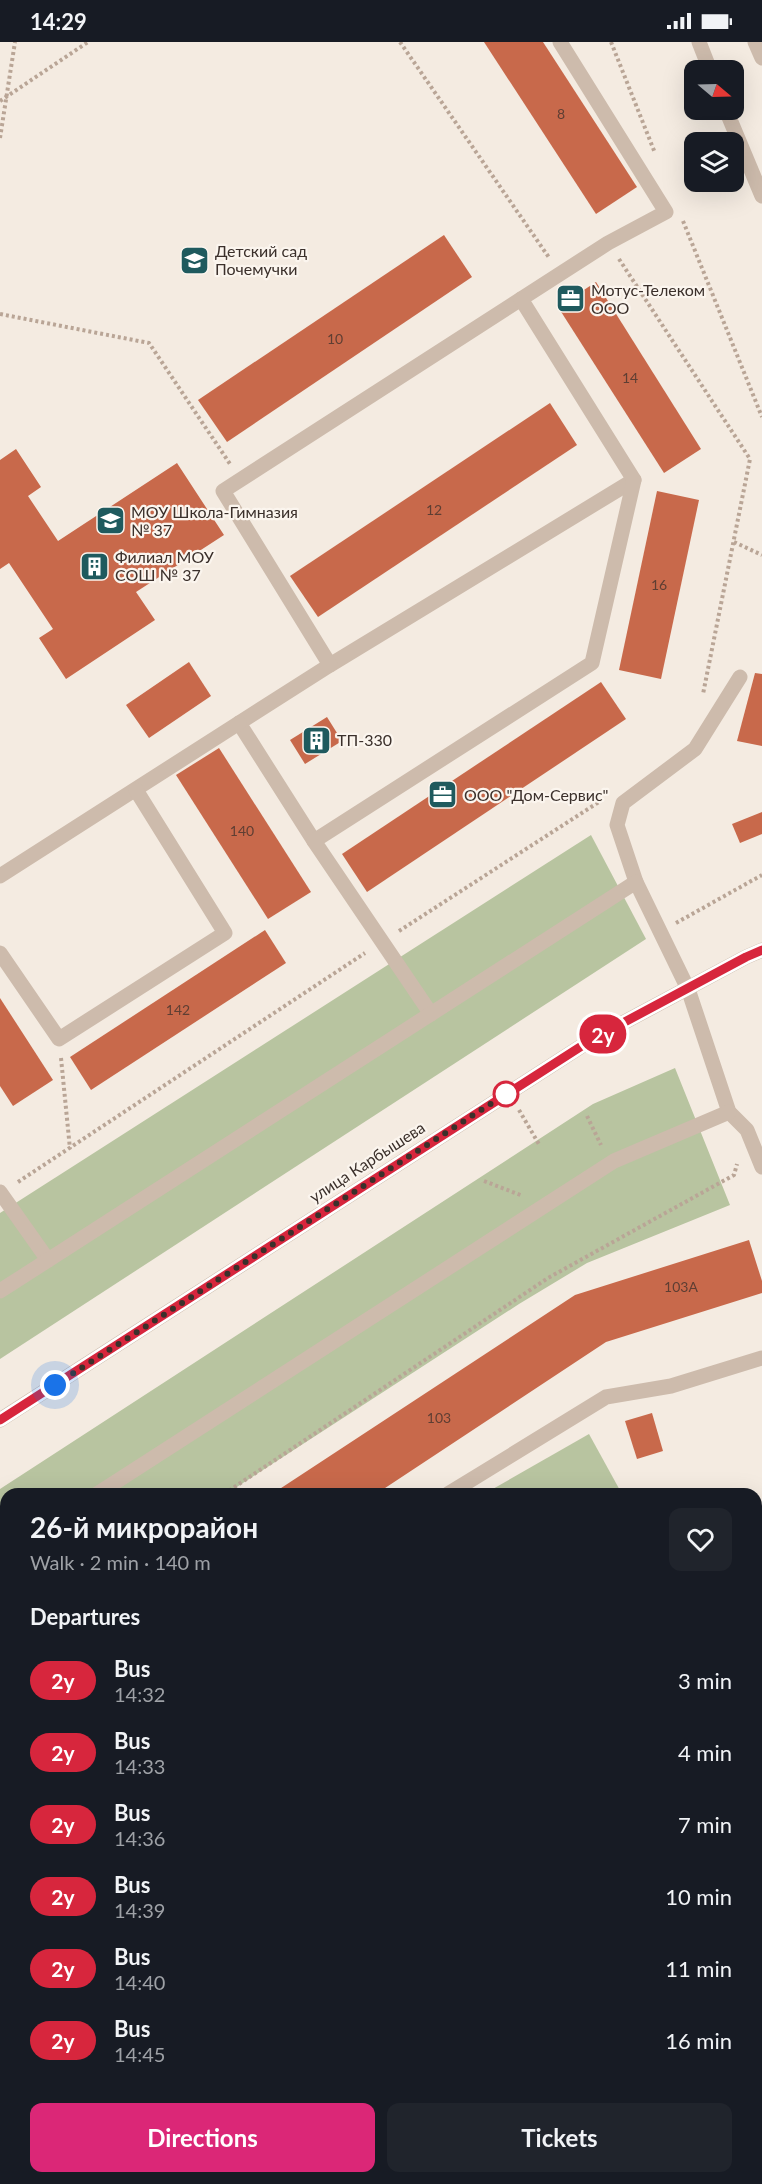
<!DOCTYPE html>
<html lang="en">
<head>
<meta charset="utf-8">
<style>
	:root { --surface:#171b24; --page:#20242c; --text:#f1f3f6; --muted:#9ea1a6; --accent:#db2777 }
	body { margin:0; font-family:Lato,sans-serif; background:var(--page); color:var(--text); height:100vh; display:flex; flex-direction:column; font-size:22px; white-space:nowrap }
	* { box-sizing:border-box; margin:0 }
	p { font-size:20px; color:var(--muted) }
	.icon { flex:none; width:33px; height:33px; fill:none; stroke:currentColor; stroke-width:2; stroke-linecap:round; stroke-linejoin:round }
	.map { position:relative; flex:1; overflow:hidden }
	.panel { position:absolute; left:0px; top:1446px; width:762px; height:696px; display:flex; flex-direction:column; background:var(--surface); border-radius:18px 18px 0 0; box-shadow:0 6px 24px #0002 }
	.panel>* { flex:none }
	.badge { padding:0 12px; border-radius:20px; font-size:21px; line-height:39px }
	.needle { width:39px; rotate:109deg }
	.controls { position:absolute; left:684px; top:18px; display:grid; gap:12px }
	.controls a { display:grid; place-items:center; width:60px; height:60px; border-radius:12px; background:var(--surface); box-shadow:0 6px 24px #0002; font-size:30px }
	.you { position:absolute; width:30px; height:30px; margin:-15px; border:4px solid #fff; border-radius:50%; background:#1a73e8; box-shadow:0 0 0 9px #1a73e833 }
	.map>.badge { position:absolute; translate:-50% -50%; box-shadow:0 0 0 3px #fff }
	h2 { padding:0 30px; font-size:22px; line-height:54px }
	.round { display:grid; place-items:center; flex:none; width:63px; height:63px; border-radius:12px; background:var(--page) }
	.summary { display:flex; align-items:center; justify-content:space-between; height:102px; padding:0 30px }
	h1 { font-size:28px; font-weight:700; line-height:45px }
	.button { display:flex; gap:12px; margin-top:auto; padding:12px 30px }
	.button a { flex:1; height:69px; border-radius:12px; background:var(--accent); color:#fff; font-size:24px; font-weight:700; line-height:69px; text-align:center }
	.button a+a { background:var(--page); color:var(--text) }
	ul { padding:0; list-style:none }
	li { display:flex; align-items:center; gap:18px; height:72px; padding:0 30px }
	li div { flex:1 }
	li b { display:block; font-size:22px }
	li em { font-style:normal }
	li .badge { min-width:66px; font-weight:700; text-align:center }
	.status { display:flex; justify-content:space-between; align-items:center; height:42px; padding:0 30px; background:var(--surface); direction:ltr }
	.status svg { height:16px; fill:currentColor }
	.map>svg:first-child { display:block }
	.green { fill:#b8c4a0 }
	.building { fill:#c8694b }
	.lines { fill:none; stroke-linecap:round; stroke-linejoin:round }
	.path { stroke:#b9a596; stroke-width:4; stroke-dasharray:3 3; stroke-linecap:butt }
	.minor { stroke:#cdbbac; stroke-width:15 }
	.line-casing { stroke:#fff; stroke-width:14 }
	.line { stroke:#d7263d; stroke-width:9 }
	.walk { stroke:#3b302b; stroke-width:6; stroke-dasharray:0 10.8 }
	.stop-dot { fill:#fff; stroke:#d7263d; stroke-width:3 }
	.labels { text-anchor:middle; stroke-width:4.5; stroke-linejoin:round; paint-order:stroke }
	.number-label { font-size:14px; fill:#5e3e33 }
	.poi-label { font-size:16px; fill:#3b302b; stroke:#fbf5ee; text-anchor:start }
	.street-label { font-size:16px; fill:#3b302b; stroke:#fbf5ee }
</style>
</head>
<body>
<div class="status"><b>14:29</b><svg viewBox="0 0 49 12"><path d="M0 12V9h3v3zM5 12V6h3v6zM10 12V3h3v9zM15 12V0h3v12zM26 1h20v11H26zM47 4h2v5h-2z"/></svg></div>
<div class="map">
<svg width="762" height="2142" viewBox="0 0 762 2142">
	<rect width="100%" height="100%" fill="#f4ebe1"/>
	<g class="green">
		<path d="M591,793L646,897L0,1317V1171Z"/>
		<path d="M675,1026L730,1163L587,1221L519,1262L226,1452H6V1595L0,1599V1447L593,1062Z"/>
		<path d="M589,1392L622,1452H484Z"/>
	</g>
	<g class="building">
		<path d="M484,0H543L637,145L596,172Z"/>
		<path d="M444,193L472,235L227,400L198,358Z"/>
		<path d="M596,240L701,407L664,431L558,265Z"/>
		<path d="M550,361L577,403L318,575L290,534Z"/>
		<path d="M16,407L41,445L28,454L58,499L177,421L224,493L136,550L155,578L66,637L39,596L53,587L9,521L0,527V418Z"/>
		<path d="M657,449L699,458L661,637L619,628Z"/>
		<path d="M189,620L211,654L149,696L126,663Z"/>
		<path d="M755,631L762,632V704L737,699Z"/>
		<path d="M601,640L626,677L367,850L342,812Z"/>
		<path d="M327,675L342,699L305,722L290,698Z"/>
		<path d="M219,706L311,850L268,877L176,733Z"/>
		<path d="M762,770V792L740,801L732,782Z"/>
		<path d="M265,888L286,921L91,1048L70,1015Z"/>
		<path d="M0,956L53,1038L13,1064L0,1044Z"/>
		<path d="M749,1198L762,1239V1251L606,1300L376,1452H272L575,1253Z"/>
		<path d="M652,1371L663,1409L637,1417L625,1379Z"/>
	</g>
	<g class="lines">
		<g class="path">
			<path d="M400,0L550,217"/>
			<path d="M611,0L655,111"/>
			<path d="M0,59L88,0"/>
			<path d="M0,96L15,0"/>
			<path d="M683,179L762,375"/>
			<path d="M619,217L750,417L703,652"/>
			<path d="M0,272L149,301L230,422"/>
			<path d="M734,500L762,513"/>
			<path d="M676,881L762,833"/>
			<path d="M399,889L602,758"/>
			<path d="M61,1016L70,1107"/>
			<path d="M519,1068L540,1104"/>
			<path d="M587,1074L601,1103"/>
			<path d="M484,1139L523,1154"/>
			<path d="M18,1140L365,911"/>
			<path d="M224,1452L548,1236L734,1133L737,1122"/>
			<path d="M0,1599L6,1595"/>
			<path d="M0,1631L6,1641"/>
			<path d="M0,2106L6,2124"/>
			<path d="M10,2136L12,2142"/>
			<path d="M132,2136L134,2142"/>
			<path d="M384,2142L403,2136"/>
			<path d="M498,2142V2136"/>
		</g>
		<g class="minor">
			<path d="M699,0L710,28"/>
			<path d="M755,0L762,16"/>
			<path d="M726,68L762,154"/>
			<path d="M330,623L634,438"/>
			<path d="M314,799L239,681L330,623L223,449L521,257"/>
			<path d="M0,834L239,681"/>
			<path d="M636,840L617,783L623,761L695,707L740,635"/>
			<path d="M0,911L59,997L225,891L136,748"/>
			<path d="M431,972L314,799L592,621L634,438L521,257L608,201L666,170L560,0"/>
			<path d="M0,1150L48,1218"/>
			<path d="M0,1249L636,840L688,947L729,1070L747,1088L762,1125"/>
			<path d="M0,1378L591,998L746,915L762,908"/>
			<path d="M97,1452L614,1119L729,1070"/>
			<path d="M448,1452L606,1355L671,1344L762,1316"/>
			<path d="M0,1514L6,1510"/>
			<path d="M756,1768L762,1766"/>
			<path d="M0,1827L6,1825"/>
			<path d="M756,1938L762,1936"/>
		</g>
	</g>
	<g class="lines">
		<defs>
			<path id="line" d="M0,1378L591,998L746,915L762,908"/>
		</defs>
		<use href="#line" class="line-casing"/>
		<use href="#line" class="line"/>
		<path class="walk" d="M55,1343L509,1050L506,1052"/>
	</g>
	<defs>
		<symbol id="school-square" viewBox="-11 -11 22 22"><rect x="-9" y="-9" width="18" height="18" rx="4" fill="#1f5a5e" stroke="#fbf5ee"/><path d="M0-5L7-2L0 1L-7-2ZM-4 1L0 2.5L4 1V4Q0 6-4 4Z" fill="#fff"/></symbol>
		<symbol id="office-square" viewBox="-11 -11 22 22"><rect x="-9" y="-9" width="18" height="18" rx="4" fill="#1f5a5e" stroke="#fbf5ee"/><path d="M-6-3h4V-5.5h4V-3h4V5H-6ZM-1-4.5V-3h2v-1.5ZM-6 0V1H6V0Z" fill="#fff"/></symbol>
		<symbol id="building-square" viewBox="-11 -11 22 22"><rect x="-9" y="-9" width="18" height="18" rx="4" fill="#1f5a5e" stroke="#fbf5ee"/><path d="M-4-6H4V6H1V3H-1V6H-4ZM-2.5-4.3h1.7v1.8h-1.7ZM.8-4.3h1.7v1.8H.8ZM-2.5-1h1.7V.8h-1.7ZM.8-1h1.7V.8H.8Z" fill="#fff"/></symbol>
	</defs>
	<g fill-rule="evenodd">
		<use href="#school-square" x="178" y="202" width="33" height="33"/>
		<use href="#office-square" x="554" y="240" width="33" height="33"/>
		<use href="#school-square" x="94" y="462" width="33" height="33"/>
		<use href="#building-square" x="78" y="508" width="33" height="33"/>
		<use href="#building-square" x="300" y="682" width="33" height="33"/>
		<use href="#office-square" x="426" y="736" width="33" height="33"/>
	</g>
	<circle class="stop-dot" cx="506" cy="1052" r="12"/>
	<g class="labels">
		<g class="number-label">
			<text x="561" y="77">8</text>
			<text x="335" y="302">10</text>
			<text x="630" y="341">14</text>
			<text x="434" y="473">12</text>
			<text x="659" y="548">16</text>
			<text x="242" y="794">140</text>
			<text x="178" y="973">142</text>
			<text x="681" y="1250">103А</text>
			<text x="439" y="1381">103</text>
		</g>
		<g class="poi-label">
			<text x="215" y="215">Детский сад<tspan x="215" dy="18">Почемучки</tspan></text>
			<text x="591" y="254">Мотус-Телеком<tspan x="591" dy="18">ООО</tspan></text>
			<text x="131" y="476">МОУ Школа-Гимназия<tspan x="131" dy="18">№ 37</tspan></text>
			<text x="115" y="521">Филиал МОУ<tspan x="115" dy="18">СОШ № 37</tspan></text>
			<text x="337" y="704">ТП-330</text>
			<text x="464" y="759">ООО "Дом-Сервис"</text>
		</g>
		<g class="street-label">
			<text transform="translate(367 1120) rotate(-33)" y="6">улица Карбышева</text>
		</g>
	</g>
</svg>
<div class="controls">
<a><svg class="needle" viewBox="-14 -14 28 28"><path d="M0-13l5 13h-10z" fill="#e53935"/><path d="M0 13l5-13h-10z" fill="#9ea1a6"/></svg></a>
<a><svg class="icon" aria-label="layers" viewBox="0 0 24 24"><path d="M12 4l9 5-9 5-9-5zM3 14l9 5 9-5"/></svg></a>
</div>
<div class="you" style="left:55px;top:1343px"></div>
<b class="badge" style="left:603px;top:992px;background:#d7263d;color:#fff">2у</b>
<section class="panel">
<div class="summary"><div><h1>26-й микрорайон</h1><p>Walk · 2 min · 140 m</p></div><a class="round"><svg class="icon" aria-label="heart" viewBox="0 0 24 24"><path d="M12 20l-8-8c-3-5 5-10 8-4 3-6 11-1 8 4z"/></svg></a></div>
<h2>Departures</h2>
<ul>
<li><span class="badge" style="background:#d7263d;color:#fff">2у</span><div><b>Bus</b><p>14:32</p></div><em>3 min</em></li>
<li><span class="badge" style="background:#d7263d;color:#fff">2у</span><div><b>Bus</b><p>14:33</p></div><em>4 min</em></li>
<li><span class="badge" style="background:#d7263d;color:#fff">2у</span><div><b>Bus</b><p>14:36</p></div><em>7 min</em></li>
<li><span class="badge" style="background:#d7263d;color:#fff">2у</span><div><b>Bus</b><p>14:39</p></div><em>10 min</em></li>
<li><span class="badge" style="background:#d7263d;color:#fff">2у</span><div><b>Bus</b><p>14:40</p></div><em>11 min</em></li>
<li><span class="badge" style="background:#d7263d;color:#fff">2у</span><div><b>Bus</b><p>14:45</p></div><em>16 min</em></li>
</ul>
<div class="button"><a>Directions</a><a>Tickets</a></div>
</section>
</div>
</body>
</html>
